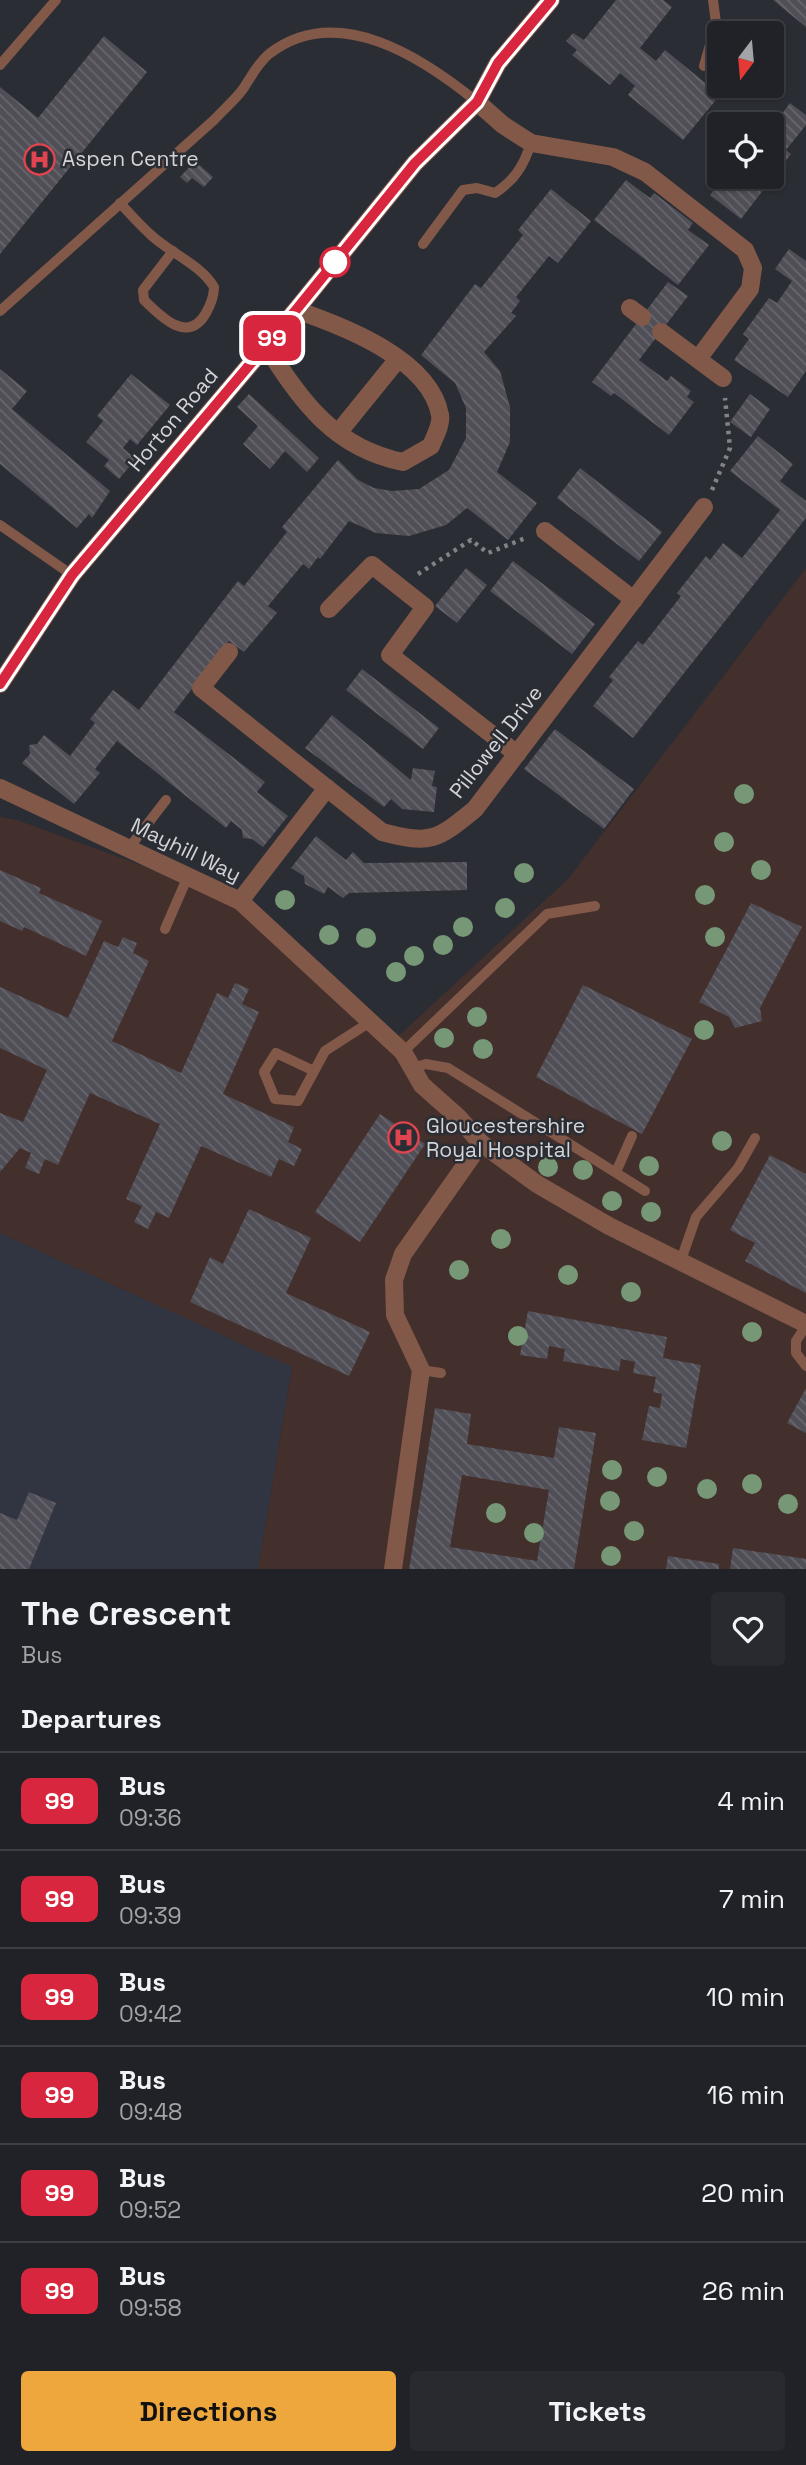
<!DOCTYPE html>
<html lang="en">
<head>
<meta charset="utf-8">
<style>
	:root { --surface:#202227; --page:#282a2f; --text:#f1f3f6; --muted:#a2a4a7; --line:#3d3f44; --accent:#eea73d }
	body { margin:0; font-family:"Space Grotesk",sans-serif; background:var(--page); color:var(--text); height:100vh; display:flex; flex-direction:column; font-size:26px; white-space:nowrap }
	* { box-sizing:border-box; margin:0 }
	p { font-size:23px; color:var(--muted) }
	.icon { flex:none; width:38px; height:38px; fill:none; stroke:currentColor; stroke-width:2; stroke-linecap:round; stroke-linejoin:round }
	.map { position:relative; height:1569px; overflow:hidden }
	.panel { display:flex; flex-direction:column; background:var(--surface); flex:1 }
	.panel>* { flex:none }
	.badge { padding:0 14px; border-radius:10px; font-size:24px; line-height:46px }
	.needle { width:46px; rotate:196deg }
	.buttons { position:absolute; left:707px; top:21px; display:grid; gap:14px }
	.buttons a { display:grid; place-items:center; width:77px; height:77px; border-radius:7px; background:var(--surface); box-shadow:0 2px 5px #0004,0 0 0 2px var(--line); font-size:35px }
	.map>.badge { position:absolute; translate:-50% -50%; box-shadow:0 0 0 4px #fff }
	h2 { padding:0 21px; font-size:26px; line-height:63px }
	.round { display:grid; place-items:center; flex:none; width:74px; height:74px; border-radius:7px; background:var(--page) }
	.headline { display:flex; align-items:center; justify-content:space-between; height:119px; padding:0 21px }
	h1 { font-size:33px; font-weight:600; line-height:52px }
	.cta { display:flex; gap:14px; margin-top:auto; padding:14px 21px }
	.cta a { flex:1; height:80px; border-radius:7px; background:var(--accent); color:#111; font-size:28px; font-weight:600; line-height:80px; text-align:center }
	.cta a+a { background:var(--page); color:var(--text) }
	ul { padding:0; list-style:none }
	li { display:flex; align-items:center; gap:21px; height:98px; padding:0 21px; border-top:2px solid var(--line) }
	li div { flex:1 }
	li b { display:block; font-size:26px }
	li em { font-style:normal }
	li .badge { min-width:77px; font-weight:700; text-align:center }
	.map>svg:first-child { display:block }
	.built { fill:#313441 }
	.medical { fill:#432f2b }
	.building { fill:url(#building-back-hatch); fill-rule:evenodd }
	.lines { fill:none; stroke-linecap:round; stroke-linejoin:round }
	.path { stroke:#818388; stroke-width:4.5; stroke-dasharray:3.5 5; stroke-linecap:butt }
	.lane { stroke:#825849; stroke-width:10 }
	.street { stroke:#825849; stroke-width:18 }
	.tree { fill:#769877 }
	.line-casing { stroke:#fff; stroke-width:16 }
	.line { stroke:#d7263d; stroke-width:10 }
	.stop-dot { fill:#fff; stroke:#d7263d; stroke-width:3.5 }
	.labels { text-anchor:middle; stroke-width:5; stroke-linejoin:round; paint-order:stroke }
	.poi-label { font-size:21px; fill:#d2d4d8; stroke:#2b2d34; text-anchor:start }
	.street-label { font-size:21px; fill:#d2d4d8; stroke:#2b2d34 }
</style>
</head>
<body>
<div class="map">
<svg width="806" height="1569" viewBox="0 0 806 1569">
	<defs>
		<pattern id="building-back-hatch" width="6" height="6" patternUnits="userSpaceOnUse" patternTransform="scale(1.75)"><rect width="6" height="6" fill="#504e56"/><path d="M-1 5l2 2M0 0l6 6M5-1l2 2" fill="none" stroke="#68676e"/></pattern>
	</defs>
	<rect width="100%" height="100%" fill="#2b2d34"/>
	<path class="built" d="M0,1233L292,1367L258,1569H0Z"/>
	<path class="medical" d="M806,568V1569H258L292,1367L0,1233V817L17,820L240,901L392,1042L568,879Z"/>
	<g class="building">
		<path d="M616,0H663L672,7L640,48L656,61L665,50L720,95L683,140L628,95L635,86L620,73L610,85L572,55L577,50L566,41L573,33L584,40Z"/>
		<path d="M773,0H806V27Z"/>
		<path d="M104,36L147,72L0,254V87L38,118Z"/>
		<path d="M790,103L806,115V125L786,150L791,154L741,219L710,195L724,177H772V127Z"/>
		<path d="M195,161L213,177L204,187L192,178L187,183L180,177Z"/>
		<path d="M626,180L650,198L654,193L693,223L688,230L709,245L678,285L594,220Z"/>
		<path d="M551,189L591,221L558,263L549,256L516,297L520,301L511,313L516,316L484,352L500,371L510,407V442L497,472L537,503L508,540L467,508L446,525L409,536L376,533L349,521L320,559L318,557L309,569L303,564L268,606L277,613L244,652L229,641L174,712L265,782L257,792L288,816L263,847L252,839L243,838L242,830L231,821L226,828L117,741L95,769L100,773L74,804L22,763L30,754L29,745L37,744L44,735L70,756L95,723L90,719L113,690L139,710L238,581L244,586L287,532L282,527L338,460L358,480L374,488L392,491L419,489L449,470L466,438V408L455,383L421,355L475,284L481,288L523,235L518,230Z"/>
		<path d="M789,249L806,261V371L788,397L734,360L749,339L743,334L769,298L777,303L792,281L775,269Z"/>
		<path d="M668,282L688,296L639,360L667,381L671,376L691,391L687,397L694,402L669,435L614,393L611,396L592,382Z"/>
		<path d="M0,369L27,391L12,409L110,491L92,518L89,514L77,528L0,464Z"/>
		<path d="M131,374L170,405L137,445L130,439L123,448L136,459L119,479L104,466L109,460L86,442L103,421L97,416Z"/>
		<path d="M249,394L319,458L307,472L285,451L270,469L243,444L258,426L237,407Z"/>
		<path d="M750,394L770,409L751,437L730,422Z"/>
		<path d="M758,436L793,464L780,481L806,501V518L633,738L593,706L613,680L609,677L638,641L643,645L681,596L677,593L706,556L710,560L723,543L742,558L780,510L730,471Z"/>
		<path d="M580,468L662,532L639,561L557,498Z"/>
		<path d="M513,561L595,624L572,654L490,591Z"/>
		<path d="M466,568L487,585L457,623L435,606Z"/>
		<path d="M362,669L439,728L423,749L346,690Z"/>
		<path d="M332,715L411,780L413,768L435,771L432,786L437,787L434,812L402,809L391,799L384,807L305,748Z"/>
		<path d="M555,729L634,789L604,829L524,769Z"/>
		<path d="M316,836L346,860L353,852L364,863L467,862V890L349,893L343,898L328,887L324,894L305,884L304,876L291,868Z"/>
		<path d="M0,870L41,888L39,893L102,921L86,956L24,927L22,931L0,921Z"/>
		<path d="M751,903L802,927L760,1008L762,1021L735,1028L729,1017L699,1002Z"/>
		<path d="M123,937L137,943L133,953L149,961L112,1041L181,1073L217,993L228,998L235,983L249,989L242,1004L259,1012L223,1094L294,1127L288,1142L302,1149L294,1166L279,1159L271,1177L201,1146L169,1218L156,1212L148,1229L134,1222L142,1206L126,1199L160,1124L90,1093L58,1165L45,1159L39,1174L25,1168L31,1153L20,1148L0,1172V1113L23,1122L47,1070L0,1048V987L68,1018L104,941L118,947Z"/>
		<path d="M583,985L692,1039L642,1134L536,1077Z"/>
		<path d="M380,1114L425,1144L360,1242L315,1212Z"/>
		<path d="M770,1155L806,1174V1293L745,1261L755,1243L730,1230Z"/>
		<path d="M249,1209L311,1238L286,1293L370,1332L349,1376L190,1302L210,1257L223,1264Z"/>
		<path d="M528,1311L667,1337L663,1358L701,1365L686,1448L642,1440L649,1406L660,1408L662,1394L653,1392L656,1377L633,1373L635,1362L621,1359L619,1371L563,1361L565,1349L549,1346L547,1359L520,1355Z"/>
		<path d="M806,1388V1433L787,1423Z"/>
		<path d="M435,1408L471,1414L467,1444L554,1458L559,1427L596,1433L574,1569H409ZM462,1475L549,1490L537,1561L450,1547Z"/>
		<path d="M29,1492L56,1503L29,1569H0V1513L17,1520Z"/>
		<path d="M733,1548L806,1559V1569H730Z"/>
		<path d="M668,1556L719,1564V1569H666Z"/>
	</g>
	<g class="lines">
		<g class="path">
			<path d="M712,490L730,448L725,398"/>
			<path d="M418,574L471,540L488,553L528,537"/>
		</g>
		<g class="lane">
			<path d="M0,65L56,0"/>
			<path d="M704,66L716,23L713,0"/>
			<path d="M120,203C130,214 140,225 151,235C170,253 200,264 214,287C214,297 211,304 206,313C188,344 162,318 144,300L143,290L173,251"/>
			<path d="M423,244L463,190L477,188L495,193C515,180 524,165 531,143"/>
			<path d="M0,311L214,120C223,110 235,100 243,89C251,77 258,63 269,54C337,1 423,58 477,102"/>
			<path d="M0,525L72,575"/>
			<path d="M129,848L166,800"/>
			<path d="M165,929L188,876"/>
			<path d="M403,1052L547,914L595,906"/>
			<path d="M412,1068L426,1064L448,1068L645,1191"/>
			<path d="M314,1071L276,1053L264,1072L275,1099L298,1101L325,1051L370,1022"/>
			<path d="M616,1172L632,1136"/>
			<path d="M681,1260L696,1217L738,1168L755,1138"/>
			<path d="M806,1326L796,1341V1353L806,1366"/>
			<path d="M421,1370L441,1373"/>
		</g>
		<g class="street">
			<path d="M477,102L503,125L531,143L613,157L645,172L745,250L753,268L750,289L698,359"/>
			<path d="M630,308L642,317"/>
			<path d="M661,332L723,378"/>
			<path d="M266,346C302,402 334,448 403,462L431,446C434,438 442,424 440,415C430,359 343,326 296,310"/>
			<path d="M338,433L398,359"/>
			<path d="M545,531L634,600"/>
			<path d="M329,609L372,565L425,607L390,655L517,754"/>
			<path d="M229,652L201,688L382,832C431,845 437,840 475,809L704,507"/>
			<path d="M0,684L72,575L296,310L415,163L477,102L498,63L551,0"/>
			<path d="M0,788L240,901L403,1052L422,1085L458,1117L481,1143L537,1184L609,1226L806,1324"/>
			<path d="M240,901L327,788"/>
			<path d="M393,1569L421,1370L395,1315L394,1280L403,1254L481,1143"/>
		</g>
	</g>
	<g class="tree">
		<circle cx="744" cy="794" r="10"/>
		<circle cx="724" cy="842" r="10"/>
		<circle cx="761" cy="870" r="10"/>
		<circle cx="524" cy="873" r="10"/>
		<circle cx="705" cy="895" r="10"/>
		<circle cx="285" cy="900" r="10"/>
		<circle cx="505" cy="908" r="10"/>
		<circle cx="463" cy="927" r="10"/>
		<circle cx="329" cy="935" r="10"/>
		<circle cx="715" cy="937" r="10"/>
		<circle cx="366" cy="938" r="10"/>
		<circle cx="443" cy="945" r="10"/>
		<circle cx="414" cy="956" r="10"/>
		<circle cx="396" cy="972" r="10"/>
		<circle cx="477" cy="1017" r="10"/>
		<circle cx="704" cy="1030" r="10"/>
		<circle cx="444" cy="1038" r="10"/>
		<circle cx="483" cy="1049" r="10"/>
		<circle cx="722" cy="1141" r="10"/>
		<circle cx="649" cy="1166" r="10"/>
		<circle cx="548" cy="1167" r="10"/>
		<circle cx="583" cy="1170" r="10"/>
		<circle cx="612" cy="1201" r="10"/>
		<circle cx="651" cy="1212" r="10"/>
		<circle cx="501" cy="1239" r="10"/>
		<circle cx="459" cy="1270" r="10"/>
		<circle cx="568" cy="1275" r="10"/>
		<circle cx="631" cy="1292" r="10"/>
		<circle cx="752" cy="1332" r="10"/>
		<circle cx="518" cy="1336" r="10"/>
		<circle cx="612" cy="1470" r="10"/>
		<circle cx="657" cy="1477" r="10"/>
		<circle cx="752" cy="1484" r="10"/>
		<circle cx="707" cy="1489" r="10"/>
		<circle cx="610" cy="1501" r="10"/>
		<circle cx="788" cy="1504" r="10"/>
		<circle cx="496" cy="1513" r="10"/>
		<circle cx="634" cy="1531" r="10"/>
		<circle cx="534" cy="1533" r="10"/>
		<circle cx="611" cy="1556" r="10"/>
	</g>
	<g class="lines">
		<defs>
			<path id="line" d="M0,684L72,575L296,310L415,163L477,102L498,63L551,0"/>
		</defs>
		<use href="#line" class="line-casing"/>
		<use href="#line" class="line"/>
	</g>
	<defs>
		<symbol id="hospital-ring" viewBox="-11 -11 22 22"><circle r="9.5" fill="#2b2d34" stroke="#e0444e" stroke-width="1.5"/><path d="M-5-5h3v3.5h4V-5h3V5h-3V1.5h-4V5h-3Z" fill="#e0444e"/></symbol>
	</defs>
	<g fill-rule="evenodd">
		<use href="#hospital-ring" x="22" y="142" width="35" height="35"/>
		<use href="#hospital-ring" x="386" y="1120" width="35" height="35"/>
	</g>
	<circle class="stop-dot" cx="335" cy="262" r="14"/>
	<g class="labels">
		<g class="poi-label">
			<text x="62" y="166">Aspen Centre</text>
			<text x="426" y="1133">Gloucestershire<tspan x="426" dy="24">Royal Hospital</tspan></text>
		</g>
		<g class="street-label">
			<text transform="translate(173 420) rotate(-50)" y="7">Horton Road</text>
			<text transform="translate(496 742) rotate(-52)" y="7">Pillowell Drive</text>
			<text transform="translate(186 850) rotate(26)" y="7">Mayhill Way</text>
		</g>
	</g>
</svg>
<div class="buttons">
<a><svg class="needle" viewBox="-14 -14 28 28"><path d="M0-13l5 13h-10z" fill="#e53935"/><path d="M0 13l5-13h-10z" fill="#a2a4a7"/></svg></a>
<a><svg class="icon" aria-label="locate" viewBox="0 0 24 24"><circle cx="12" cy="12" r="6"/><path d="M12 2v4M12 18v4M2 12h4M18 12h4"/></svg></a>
</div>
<b class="badge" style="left:272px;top:338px;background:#d7263d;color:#fff">99</b>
</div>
<section class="panel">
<div class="headline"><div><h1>The Crescent</h1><p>Bus</p></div><a class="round"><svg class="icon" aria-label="heart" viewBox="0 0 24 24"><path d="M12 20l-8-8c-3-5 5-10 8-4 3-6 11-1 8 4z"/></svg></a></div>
<h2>Departures</h2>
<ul>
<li><span class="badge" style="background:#d7263d;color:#fff">99</span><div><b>Bus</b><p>09:36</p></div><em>4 min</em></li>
<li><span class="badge" style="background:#d7263d;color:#fff">99</span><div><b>Bus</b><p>09:39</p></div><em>7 min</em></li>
<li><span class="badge" style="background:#d7263d;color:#fff">99</span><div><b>Bus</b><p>09:42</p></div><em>10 min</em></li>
<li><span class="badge" style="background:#d7263d;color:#fff">99</span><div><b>Bus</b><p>09:48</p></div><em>16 min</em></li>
<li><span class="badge" style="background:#d7263d;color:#fff">99</span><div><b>Bus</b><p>09:52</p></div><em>20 min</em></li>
<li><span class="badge" style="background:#d7263d;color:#fff">99</span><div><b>Bus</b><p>09:58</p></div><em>26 min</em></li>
</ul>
<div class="cta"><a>Directions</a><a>Tickets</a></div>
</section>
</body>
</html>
